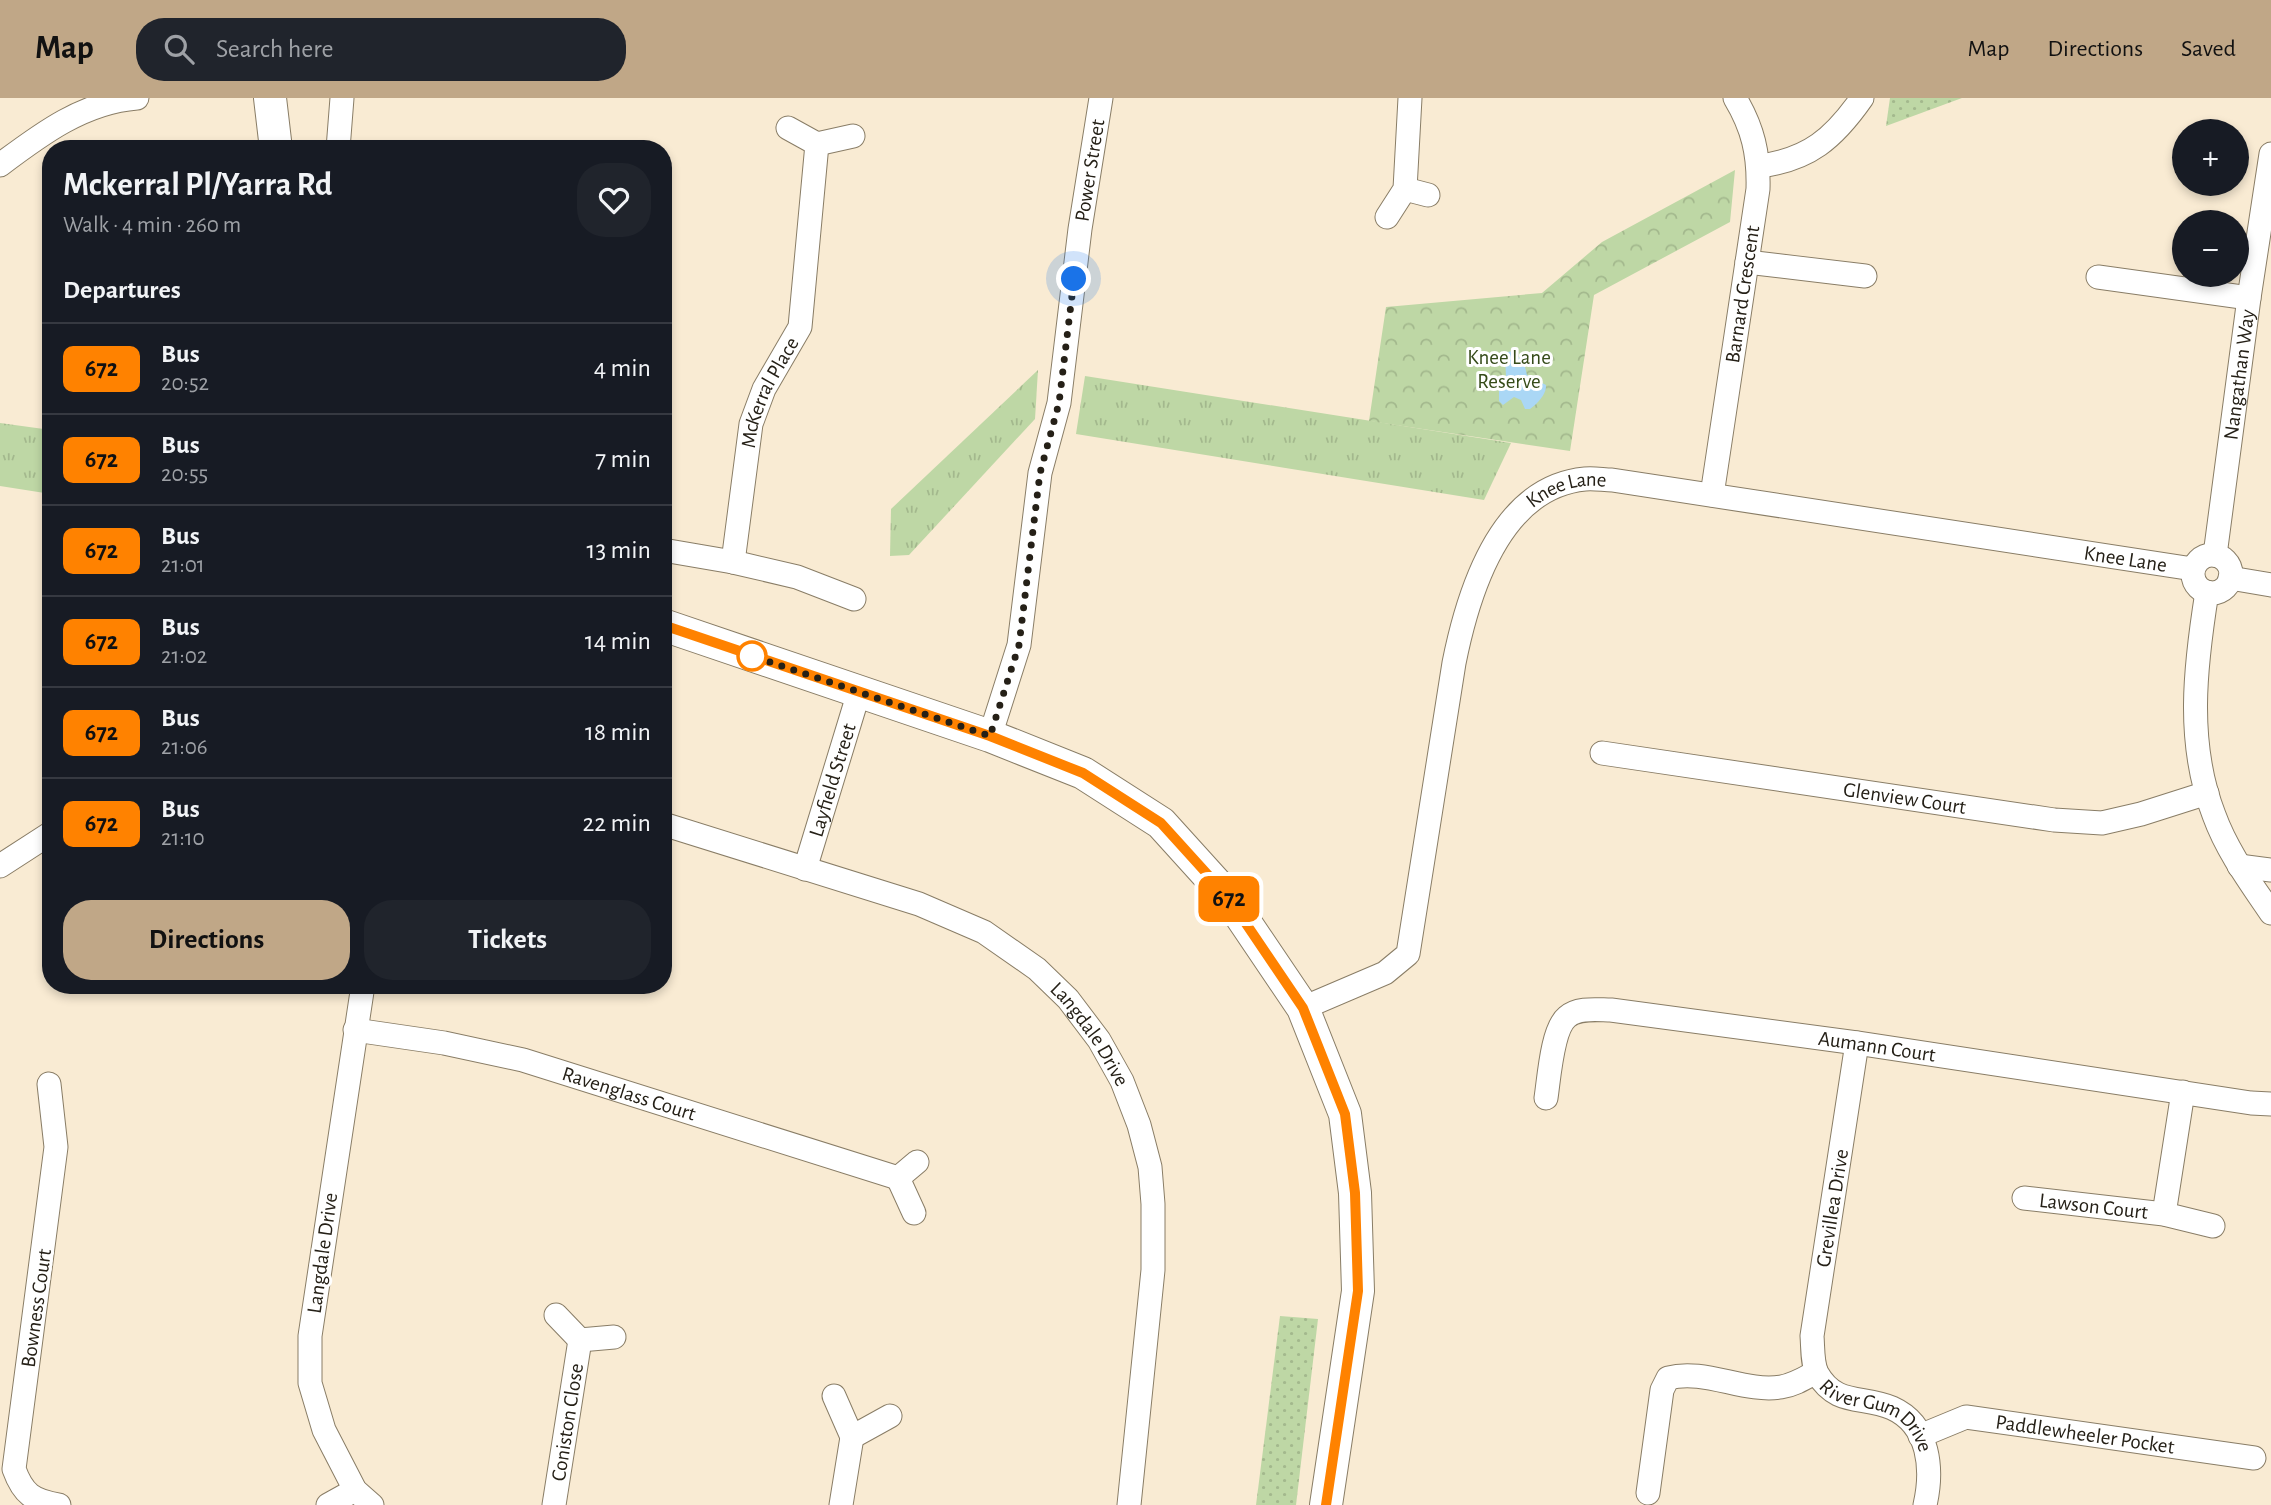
<!DOCTYPE html>
<html lang="en">
<head>
<meta charset="utf-8">
<style>
	:root { --surface:#171b24; --page:#20242c; --text:#f1f3f6; --muted:#9ea1a6; --line:#363941; --accent:#c0a787 }
	body { margin:0; font-family:"Alegreya Sans",sans-serif; background:var(--page); color:var(--text); height:100vh; display:flex; flex-direction:column; font-size:26px; white-space:nowrap }
	* { box-sizing:border-box; margin:0 }
	p { font-size:23px; color:var(--muted) }
	.icon { flex:none; width:38px; height:38px; fill:none; stroke:currentColor; stroke-width:2; stroke-linecap:round; stroke-linejoin:round }
	.map { position:relative; flex:1; overflow:hidden }
	.side { position:absolute; left:42px; top:42px; width:630px; height:854px; display:flex; flex-direction:column; background:var(--surface); border-radius:28px; box-shadow:0 4px 10px #0003 }
	.side>* { flex:none }
	.badge { padding:0 14px; border-radius:10px; font-size:24px; line-height:46px }
	.controls { position:absolute; left:2172px; top:21px; display:grid; gap:14px }
	.controls a { display:grid; place-items:center; width:77px; height:77px; border-radius:50%; background:var(--surface); box-shadow:0 4px 10px #0003; font-size:35px }
	.you { position:absolute; width:35px; height:35px; margin:-18px; border:5px solid #fff; border-radius:50%; background:#1a73e8; box-shadow:0 0 0 10px #1a73e833 }
	.map>.badge { position:absolute; translate:-50% -50%; box-shadow:0 0 0 4px #fff }
	h2 { padding:0 21px; font-size:26px; line-height:63px }
	.round { display:grid; place-items:center; flex:none; width:74px; height:74px; border-radius:28px; background:var(--page) }
	.overview { display:flex; align-items:center; justify-content:space-between; height:119px; padding:0 21px }
	h1 { font-size:33px; font-weight:700; line-height:52px }
	.button { display:flex; gap:14px; margin-top:auto; padding:14px 21px }
	.button a { flex:1; height:80px; border-radius:28px; background:var(--accent); color:#111; font-size:28px; font-weight:700; line-height:80px; text-align:center }
	.button a+a { background:var(--page); color:var(--text) }
	ul { padding:0; list-style:none }
	li { display:flex; align-items:center; gap:21px; height:91px; padding:0 21px; border-top:2px solid var(--line) }
	li div { flex:1 }
	li b { display:block; font-size:26px }
	li em { font-style:normal }
	li .badge { min-width:77px; font-weight:700; text-align:center }
	header { display:flex; align-items:center; gap:42px; box-sizing:border-box; height:98px; padding:0 35px; background:var(--accent); color:#111 }
	header strong { font-size:33px }
	nav { display:flex; gap:38px; margin-inline-start:auto; font-size:24px }
	.search { width:490px; height:63px; background:var(--page); display:flex; align-items:center; gap:18px; box-sizing:border-box; padding:0 24px; border-radius:28px; color:var(--muted); font-size:26px }
	.map>svg:first-child { display:block }
	.grass { fill:url(#grass-tufts) }
	.forest { fill:url(#forest-crowns) }
	.park { fill:url(#park-dots) }
	.water { fill:#aad7f5 }
	.lines { fill:none; stroke-linecap:round; stroke-linejoin:round }
	.minor-casing { stroke:#897d66; stroke-width:25 }
	.secondary-casing { stroke:#897d66; stroke-width:34 }
	.minor { stroke:#fff; stroke-width:23 }
	.secondary { stroke:#fff; stroke-width:32 }
	.line-casing { stroke:#fff; stroke-width:16 }
	.line { stroke:#ff8200; stroke-width:10 }
	.walk { stroke:#252017; stroke-width:7; stroke-dasharray:0 12.6 }
	.stop-dot { fill:#fff; stroke:#ff8200; stroke-width:3.5 }
	.labels { text-anchor:middle; stroke-width:6; stroke-linejoin:round; paint-order:stroke }
	.street-label { font-size:21px; fill:#252017; stroke:#fff }
	.park-label { font-size:21px; fill:#354b19; stroke:#fff }
</style>
</head>
<body>
<header>
<strong>Map</strong>
<div class="search"><svg class="icon" aria-label="search" viewBox="0 0 24 24"><circle cx="10" cy="10" r="6"/><path d="M15 15l6 6"/></svg>Search here</div>
<nav><a>Map</a><a>Directions</a><a>Saved</a></nav>
</header>
<div class="map">
<svg width="2271" height="1407" viewBox="0 0 2271 1407">
	<defs>
		<pattern id="grass-tufts" width="24" height="20" patternUnits="userSpaceOnUse" patternTransform="scale(1.75)"><rect width="24" height="20" fill="#bed7a5"/><path d="M3 7l-1-3M5 7V3M7 7l1-3M15 17l-1-3M17 17v-4M19 17l1-3" fill="none" stroke="#a3b88d"/></pattern>
		<pattern id="forest-crowns" width="20" height="18" patternUnits="userSpaceOnUse" patternTransform="scale(1.75)"><rect width="20" height="18" fill="#bed7a5"/><path d="M2 6a3 3 0 1 1 6 0M12 15a3 3 0 1 1 6 0" fill="none" stroke="#a3b88d"/></pattern>
		<pattern id="park-dots" width="8" height="8" patternUnits="userSpaceOnUse" patternTransform="scale(1.75)"><rect width="8" height="8" fill="#bed7a5"/><path d="M2 2h.1M6 6h.1" fill="none" stroke="#a3b88d" stroke-width="1.8" stroke-linecap="round"/></pattern>
	</defs>
	<rect width="100%" height="100%" fill="#f9ebd3"/>
	<g class="grass">
		<path d="M1038,272L1035,321L909,457L890,458L891,411Z"/>
		<path d="M1085,278L1511,345L1484,402L1076,336Z"/>
		<path d="M0,325L51,332V396L0,388Z"/>
	</g>
	<path class="forest" d="M1735,72L1730,124L1594,197L1570,353L1369,323L1386,209L1542,195L1602,144Z"/>
	<g class="park">
		<path d="M1890,0H1962L1886,28Z"/>
		<path d="M1280,1218L1318,1221L1296,1407H1256Z"/>
	</g>
	<path class="water" d="M1513,253L1524,265L1527,277L1546,287C1547,296 1537,306 1530,311H1525L1521,302L1514,299L1503,307L1499,303V285L1506,278L1505,258L1508,254Z"/>
	<g class="lines">
		<defs>
			<g id="minor">
				<path d="M788,30L817,46L853,38"/>
				<path d="M338,51L342,0"/>
				<path d="M0,67C41,36 84,4 137,0"/>
				<path d="M1759,68C1809,62 1834,40 1862,0"/>
				<path d="M1405,91L1428,97"/>
				<path d="M1387,119L1405,91L1410,0"/>
				<path d="M1747,164L1865,178"/>
				<path d="M2098,179L2249,200"/>
				<path id="s1" d="M1712,397L1758,91C1759,56 1753,30 1735,0"/>
				<path d="M663,452L733,464L797,479L854,501"/>
				<path id="s2" d="M2215,457L2249,200L2271,56"/>
				<circle cx="2212" cy="476" r="19"/>
				<path id="s3" d="M733,464L751,326L764,291L800,229L817,46"/>
				<path d="M2230,480L2271,487"/>
				<path d="M2207,494C2195,569 2186,645 2214,717C2227,753 2250,784 2271,815"/>
				<path id="s4" d="M990,638L1019,547L1040,375L1059,305L1080,131L1101,0"/>
				<path id="s5" d="M1602,655L2054,722L2102,725L2141,716L2207,695"/>
				<path id="s6" d="M663,726L919,806L984,834L1037,871L1068,901L1099,942L1122,983L1139,1027L1150,1069L1153,1106V1172L1129,1407"/>
				<path d="M0,768L51,735"/>
				<path d="M2239,768L2271,772"/>
				<path id="s7" d="M805,771L859,594"/>
				<path d="M363,887L310,1238V1285L324,1332L355,1392L372,1407"/>
				<path id="s8" d="M1303,910L1385,875L1408,856L1454,565C1468,495 1500,389 1585,381C1594,380 1604,382 1612,382L2193,471"/>
				<path id="s9" d="M355,932L444,945L523,962L898,1080"/>
				<path id="s10" d="M1857,945L1812,1238C1813,1249 1812,1265 1817,1275C1836,1309 1863,1297 1892,1310C1930,1327 1933,1372 1925,1407"/>
				<path d="M49,986L56,1049L14,1371C23,1396 33,1403 59,1407"/>
				<path id="s11" d="M1546,1000C1549,981 1552,931 1567,919C1578,909 1598,912 1611,912L1857,945L2251,1005L2271,1006"/>
				<path id="s12" d="M2024,1100L2164,1116L2213,1128"/>
				<path d="M914,1115L898,1080L917,1064"/>
				<path d="M2164,1116L2183,994"/>
				<path d="M556,1217L580,1242L614,1239"/>
				<path d="M834,1298L852,1339L890,1318"/>
				<path id="s13" d="M1920,1338L1966,1319L2254,1360"/>
				<path d="M1648,1395L1662,1292L1668,1280C1705,1270 1744,1295 1781,1289C1794,1287 1805,1280 1816,1274"/>
				<path d="M328,1407L355,1392"/>
				<path id="s14" d="M554,1407L580,1242"/>
				<path d="M841,1407L852,1339"/>
			</g>
			<g id="secondary">
				<path d="M270,0L276,51"/>
				<path d="M663,527L990,638L1083,675L1161,725L1228,799L1303,910L1345,1016L1355,1095L1358,1193L1326,1407"/>
			</g>
		</defs>
		<use href="#minor" class="minor-casing"/>
		<use href="#secondary" class="secondary-casing"/>
		<use href="#minor" class="minor"/>
		<use href="#secondary" class="secondary"/>
	</g>
	<g class="lines">
		<defs>
			<path id="line" d="M663,527L990,638L1083,675L1161,725L1228,799L1303,910L1345,1016L1355,1095L1358,1193L1326,1407"/>
		</defs>
		<use href="#line" class="line-casing"/>
		<use href="#line" class="line"/>
		<path class="walk" d="M752,558L743,555L990,638L1019,547L1040,375L1059,305L1074,181"/>
	</g>
	<circle class="stop-dot" cx="752" cy="558" r="14"/>
	<g class="labels">
		<g class="street-label">
			<text dy="7" stroke="none"><textPath href="#s4" startOffset="576">Power Street</textPath></text>
			<text dy="7" stroke="none"><textPath href="#s1" startOffset="203">Barnard Crescent</textPath></text>
			<text dy="7" stroke="none"><textPath href="#s2" startOffset="182">Nangathan Way</textPath></text>
			<text dy="7" stroke="none"><textPath href="#s3" startOffset="175">McKerral Place</textPath></text>
			<text dy="7" stroke="none"><textPath href="#s8" startOffset="635">Knee Lane</textPath></text>
			<text dy="7" stroke="none"><textPath href="#s8" startOffset="1202">Knee Lane</textPath></text>
			<text dy="7" stroke="none"><textPath href="#s7" startOffset="93">Layfield Street</textPath></text>
			<text dy="7" stroke="none"><textPath href="#s5" startOffset="306">Glenview Court</textPath></text>
			<text dy="7" stroke="none"><textPath href="#s6" startOffset="488">Langdale Drive</textPath></text>
			<text dy="7" stroke="none"><textPath href="#s11" startOffset="399">Aumann Court</textPath></text>
			<text dy="7" stroke="none"><textPath href="#s9" startOffset="282">Ravenglass Court</textPath></text>
			<text dy="7" stroke="none"><textPath href="#s12" startOffset="70">Lawson Court</textPath></text>
			<text transform="translate(1832 1110) rotate(-81)" y="7">Grevillea Drive</text>
			<text transform="translate(322 1155) rotate(-82)" y="7">Langdale Drive</text>
			<text transform="translate(36 1210) rotate(-82)" y="7">Bowness Court</text>
			<text dy="7" stroke="none"><textPath href="#s10" startOffset="411">River Gum Drive</textPath></text>
			<text dy="7" stroke="none"><textPath href="#s14" startOffset="84">Coniston Close</textPath></text>
			<text dy="7" stroke="none"><textPath href="#s13" startOffset="170">Paddlewheeler Pocket</textPath></text>
		</g>
		<g class="park-label">
			<text x="1509" y="266">Knee Lane<tspan x="1509" dy="24">Reserve</tspan></text>
		</g>
	</g>
</svg>
<div class="controls">
<a>+</a>
<a>−</a>
</div>
<div class="you" style="left:1074px;top:181px"></div>
<b class="badge" style="left:1229px;top:801px;background:#ff8200;color:#111">672</b>
<section class="side">
<div class="overview"><div><h1>Mckerral Pl/Yarra Rd</h1><p>Walk · 4 min · 260 m</p></div><a class="round"><svg class="icon" aria-label="heart" viewBox="0 0 24 24"><path d="M12 20l-8-8c-3-5 5-10 8-4 3-6 11-1 8 4z"/></svg></a></div>
<h2>Departures</h2>
<ul>
<li><span class="badge" style="background:#ff8200;color:#111">672</span><div><b>Bus</b><p>20:52</p></div><em>4 min</em></li>
<li><span class="badge" style="background:#ff8200;color:#111">672</span><div><b>Bus</b><p>20:55</p></div><em>7 min</em></li>
<li><span class="badge" style="background:#ff8200;color:#111">672</span><div><b>Bus</b><p>21:01</p></div><em>13 min</em></li>
<li><span class="badge" style="background:#ff8200;color:#111">672</span><div><b>Bus</b><p>21:02</p></div><em>14 min</em></li>
<li><span class="badge" style="background:#ff8200;color:#111">672</span><div><b>Bus</b><p>21:06</p></div><em>18 min</em></li>
<li><span class="badge" style="background:#ff8200;color:#111">672</span><div><b>Bus</b><p>21:10</p></div><em>22 min</em></li>
</ul>
<div class="button"><a>Directions</a><a>Tickets</a></div>
</section>
</div>
</body>
</html>
